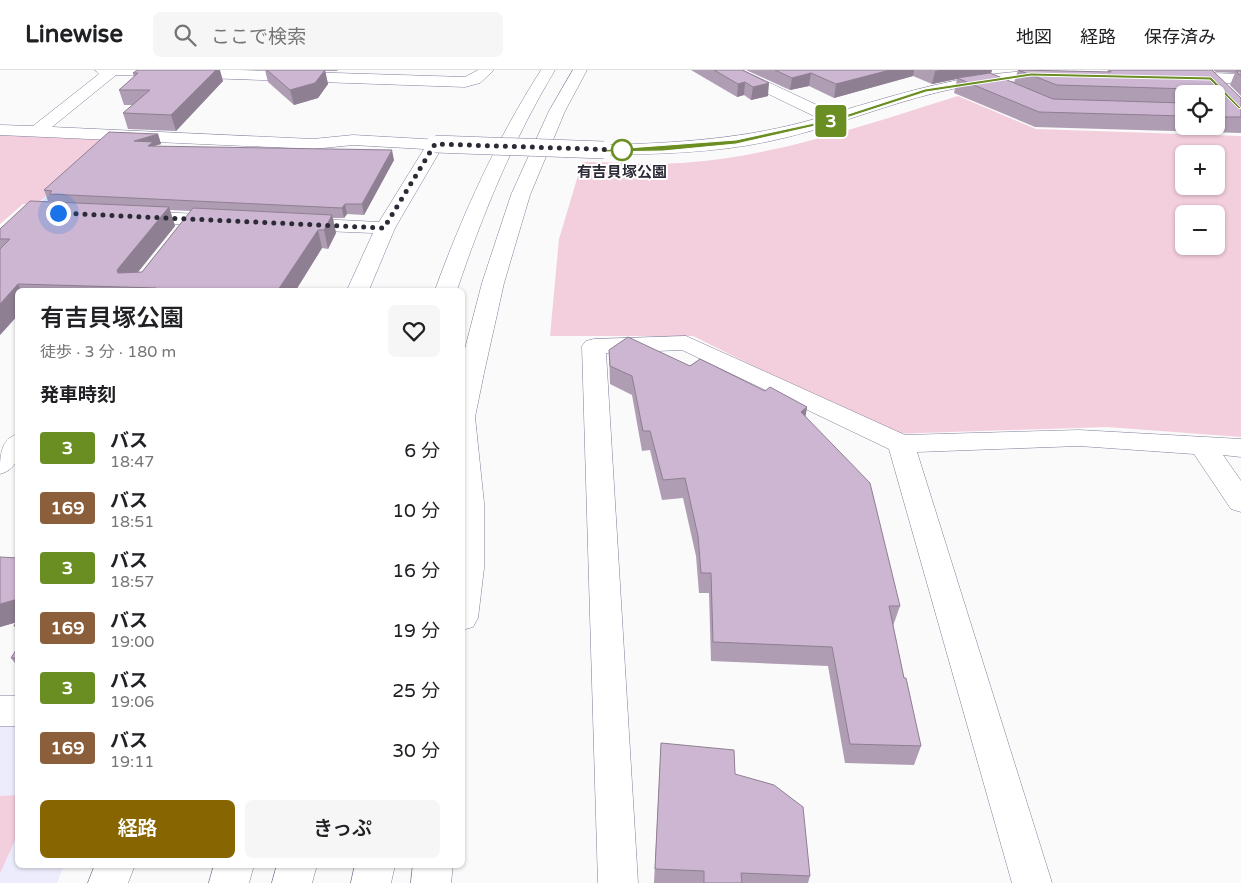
<!DOCTYPE html>
<html lang="ja">
<head>
<meta charset="utf-8">
<style>
	:root { --surface:#fff; --page:#f6f6f6; --text:#202124; --muted:#757577; --line:#e0e0e0; --accent:#876500 }
	body { margin:0; font-family:"Varela Round","Noto Sans JP",sans-serif; background:var(--page); color:var(--text); height:100vh; display:flex; flex-direction:column; font-size:19px; white-space:nowrap }
	* { box-sizing:border-box; margin:0 }
	p { font-size:16px; color:var(--muted) }
	.icon { flex:none; width:28px; height:28px; fill:none; stroke:currentColor; stroke-width:2; stroke-linecap:round; stroke-linejoin:round }
	.map { position:relative; flex:1; overflow:hidden }
	.sheet { position:absolute; left:15px; top:218px; width:450px; height:580px; display:flex; flex-direction:column; background:var(--surface); border-radius:8px; box-shadow:0 1px 4px #0004 }
	.sheet>* { flex:none }
	.badge { padding:0 10px; border-radius:4px; font-size:18px; line-height:32px }
	.fabs { position:absolute; left:1175px; top:15px; display:grid; gap:10px }
	.fabs a { display:grid; place-items:center; width:50px; height:50px; border-radius:8px; background:var(--surface); box-shadow:0 1px 4px #0004; font-size:25px }
	.you { position:absolute; width:25px; height:25px; margin:-12px; border:4px solid #fff; border-radius:50%; background:#1a73e8; box-shadow:0 0 0 8px #1a73e833 }
	.map>.badge { position:absolute; translate:-50% -50%; box-shadow:0 0 0 2px #fff }
	h2 { padding:0 25px; font-size:19px; line-height:45px }
	.round { display:grid; place-items:center; flex:none; width:52px; height:52px; border-radius:8px; background:var(--page) }
	.overview { display:flex; align-items:center; justify-content:space-between; height:85px; padding:0 25px }
	h1 { font-size:24px; font-weight:600; line-height:38px }
	.button { display:flex; gap:10px; margin-top:auto; padding:10px 25px }
	.button a { flex:1; height:58px; border-radius:8px; background:var(--accent); color:#fff; font-size:20px; font-weight:600; line-height:58px; text-align:center }
	.button a+a { background:var(--page); color:var(--text) }
	ul { padding:0; list-style:none }
	li { display:flex; align-items:center; gap:15px; height:60px; padding:0 25px }
	li div { flex:1 }
	li b { display:block; font-size:19px }
	li em { font-style:normal }
	li .badge { min-width:55px; font-weight:700; text-align:center }
	header { display:flex; align-items:center; gap:30px; box-sizing:border-box; height:70px; padding:0 25px; background:var(--surface); border-bottom:1px solid var(--line) }
	header strong { font-size:24px }
	nav { display:flex; gap:28px; margin-inline-start:auto; font-size:18px }
	.search { width:350px; height:45px; background:var(--page); display:flex; align-items:center; gap:12px; box-sizing:border-box; padding:0 18px; border-radius:8px; color:var(--muted); font-size:19px }
	.map>svg:first-child { display:block }
	.built { fill:#edecfc }
	.green { fill:#f3cedd; fill-rule:evenodd }
	.lines { fill:none; stroke-linecap:round; stroke-linejoin:round }
	.minor-casing { stroke:#807d9b; stroke-width:1 }
	.minor { fill:#fff; fill-rule:evenodd }
	.minor-bridge-casing { stroke:#807d9b; stroke-width:18; stroke-linecap:butt }
	.minor-bridge { stroke:#fff; stroke-width:17 }
	.wall { fill:#af9db4; fill-rule:evenodd }
	.shaded-wall { fill:#8f7f92 }
	.building { fill:#ccb6d1; stroke:#8f7f92 }
	.line { fill:#6b8e23; stroke:#fff }
	.walk { stroke:#2c2a37; stroke-width:5; stroke-dasharray:0 9 }
	.stop-dot { fill:#fff; stroke:#6b8e23; stroke-width:2.5 }
	.labels { text-anchor:middle; stroke-width:4; stroke-linejoin:round; paint-order:stroke }
	.far-stop-label { font-size:15px; font-weight:bold; fill:#2c2a37; stroke:#fff }
</style>
</head>
<body>
<header>
<strong>Linewise</strong>
<div class="search"><svg class="icon" aria-label="search" viewBox="0 0 24 24"><circle cx="10" cy="10" r="6"/><path d="M15 15l6 6"/></svg>ここで検索</div>
<nav><a>地図</a><a>経路</a><a>保存済み</a></nav>
</header>
<div class="map">
<svg width="1241" height="813" viewBox="0 0 1241 813">
	<rect width="100%" height="100%" fill="#fafafa"/>
	<path class="built" d="M17,655L18,795H64L57,813H0V656Z"/>
	<g class="green">
		<path d="M958,26L1036,59L1241,66V367L1107,357L890,364L693,266H550L559,169L582,92C615,92 648,95 681,93C775,87 868,54 958,26ZM1184,84H1216V116H1184ZM1184,144H1216V176H1184Z"/>
		<path d="M0,65L113,70L37,134H23L0,154Z"/>
		<path d="M18,725L17,766L0,803V726Z"/>
	</g>
	<g class="lines">
		<defs>
			<g id="minor">
				<path d="M95,0H238L465,7L478,0H494L480,13L465,17L116,5L52,57L313,69L353,65L441,70L444,74L395,158L369,220H347L373,163L299,160L292,158L289,154L292,150L299,148L379,152L424,79L353,75L313,79L0,65V55L33,56L99,4Z"/>
				<path d="M541,0H555C513,70 483,143 457,220H435C463,143 497,69 541,0Z"/>
				<path d="M573,0H587L565,41L530,125L504,213L484,303L475,347L484,433V498L478,548L473,557L462,560V290L482,213L511,125L549,41Z"/>
				<path d="M723,0H742L834,43C899,24 962,4 1030,1C1039,1 1054,0 1059,5L1052,9C1014,10 976,13 939,22C880,36 826,60 766,72C713,83 658,84 604,85L598,84L595,80L598,76L604,75C677,73 747,69 818,48L725,3Z"/>
				<path d="M1183,2L1241,4V14L1178,10L1175,7Z"/>
				<path d="M136,141L221,145L228,147L231,151L228,155L221,157L129,151L126,147L129,143Z"/>
				<path d="M686,266L905,365L1079,360L1241,369V387L1223,385L1241,411V442L1231,439L1194,384L1079,376L917,382L1052,813H1012L889,379L682,280L606,283L638,813H598L582,276L586,271L594,269Z"/>
				<path d="M18,364C18,382 21,398 0,404C0,386 0,369 18,364Z"/>
				<rect x="0" y="626" width="18" height="30"/>
				<path d="M95,795H135L128,813H88Z"/>
				<path d="M214,795H254L249,813H209Z"/>
				<path d="M277,795H317L312,813H272Z"/>
				<path d="M355,795H395L391,813H351Z"/>
				<path d="M413,795H453L451,813H411Z"/>
			</g>
		</defs>
		<use href="#minor" class="minor-casing"/>
		<use href="#minor" class="minor"/>
		<defs>
			<path id="minor-bridge" d="M435,74L604,80"/>
		</defs>
		<use href="#minor-bridge" class="minor-bridge-casing"/>
		<use href="#minor-bridge" class="minor-bridge"/>
	</g>
	<g class="wall">
		<path d="M265,0H338L337,1H325L328,14L318,28L294,35L268,12Z"/>
		<path d="M691,0H742L768,26L751,30L744,25L737,27Z"/>
		<path d="M746,0H992L991,3L975,6L1014,13L1018,0L1107,2L1108,0H1095H1198L1241,28V63L1035,57L954,23L957,9L932,14L913,6L834,28L809,16L790,20ZM1184,24H1216V56H1184Z"/>
		<path d="M1213,0H1241V26L1230,15L1235,3L1216,2Z"/>
		<path d="M133,3L223,11L176,61L128,59L123,43L133,35H124L119,20L134,7Z"/>
		<path d="M158,64L161,74L154,76L394,90L364,145L347,144L344,148H333L336,163L328,179L322,178L296,220H18V245L0,265V159L52,132V131H48L44,120ZM170,140L191,141L142,202H138L175,156Z"/>
		<path d="M609,280L690,296L765,321L807,337L805,346L900,536L893,556L904,608L921,676L914,695L845,693L828,596L711,591L709,523H699L696,486L683,428L662,430L650,380L642,381L632,325L610,314Z"/>
		<path d="M18,488V561L14,556L16,552L0,557Z"/>
		<path d="M18,577V597L11,588Z"/>
		<path d="M661,673L735,704L810,806L808,813H654Z"/>
	</g>
	<g class="shaded-wall">
		<path d="M216,0H220L223,11L176,61L171,45Z"/>
		<path d="M325,0L328,14L318,28L294,35L290,20Z"/>
		<path d="M890,0H914L913,6L834,28L836,14Z"/>
		<path d="M940,0H992L991,3L958,9L957,8V9L932,14L935,1Z"/>
		<path d="M811,3L809,16L790,20L792,8Z"/>
		<path d="M745,12L744,25L737,27L738,14Z"/>
		<path d="M769,13L768,26L751,30L753,17Z"/>
		<path d="M158,64L161,74L154,76L152,86L134,71Z"/>
		<path d="M392,80L394,90L364,145L362,134Z"/>
		<path d="M345,134L347,144L344,148L342,138Z"/>
		<path d="M169,137L175,156L126,217L117,200Z"/>
		<path d="M332,145L336,163L328,179L324,160Z"/>
		<path d="M318,160L322,178L296,220H278Z"/>
		<path d="M18,214L21,220H18V245L0,265V234Z"/>
		<path d="M807,337L804,356L801,342Z"/>
		<path d="M18,529V552L0,557V534Z"/>
	</g>
	<g class="building">
		<path d="M137,0H216L171,45L123,43L150,20H119L138,3H133Z"/>
		<path d="M267,0H325L315,13L290,20Z"/>
		<path d="M714,0H742L769,13L753,17L745,12L738,14Z"/>
		<path d="M775,0H890L836,14L811,3L792,8Z"/>
		<path d="M1018,0L1111,2L1110,0H1212L1241,28V47H1216V24H1191L1190,19L1057,15Z"/>
		<path d="M1236,1H1241V6Z"/>
		<path d="M990,3L1053,29L1184,33V46L1039,42L957,8Z"/>
		<path d="M109,62L158,64L134,71L153,72L148,76L392,80L362,134H345L342,138L49,124L52,121L44,120Z"/>
		<path d="M30,131L169,137L117,200L118,203L142,202L193,138L332,145L324,160H318L278,220H154L156,218L18,214L0,234V179L10,169H0V159Z"/>
		<path d="M628,267L690,296L700,289L765,321L770,317L807,337L801,342L870,413L900,536H889L904,608H906L921,676L850,674L832,577L713,572L711,503H701L698,466L685,408L663,410L650,361H643L632,306L610,296L609,280Z"/>
		<path d="M0,487L18,488V529L0,534Z"/>
		<path d="M18,549V556H14Z"/>
		<path d="M18,577V588H11Z"/>
		<path d="M661,673L734,680L735,704L774,715L803,737L810,806L741,803L742,813H704V801L655,799Z"/>
	</g>
	<path class="line" d="M1031,3L1211,7L1241,38L1239,39L1210,10L1031,6L926,22L837,51L736,74L663,81L604,82L600,80L736,70L833,49L925,19Z"/>
	<g class="lines">
		<path class="walk" d="M58,143L384,158L435,74L622,80"/>
	</g>
	<circle class="stop-dot" cx="622" cy="80" r="10"/>
	<g class="labels">
		<g class="far-stop-label">
			<text x="622" y="107">有吉貝塚公園</text>
		</g>
	</g>
</svg>
<div class="fabs">
<a><svg class="icon" aria-label="locate" viewBox="0 0 24 24"><circle cx="12" cy="12" r="6"/><path d="M12 2v4M12 18v4M2 12h4M18 12h4"/></svg></a>
<a>+</a>
<a>−</a>
</div>
<div class="you" style="left:58px;top:143px"></div>
<b class="badge" style="left:831px;top:51px;background:#6b8e23;color:#fff">3</b>
<section class="sheet">
<div class="overview"><div><h1>有吉貝塚公園</h1><p>徒歩 · 3 分 · 180 m</p></div><a class="round"><svg class="icon" aria-label="heart" viewBox="0 0 24 24"><path d="M12 20l-8-8c-3-5 5-10 8-4 3-6 11-1 8 4z"/></svg></a></div>
<h2>発車時刻</h2>
<ul>
<li><span class="badge" style="background:#6b8e23;color:#fff">3</span><div><b>バス</b><p>18:47</p></div><em>6 分</em></li>
<li><span class="badge" style="background:#8b5e3c;color:#fff">169</span><div><b>バス</b><p>18:51</p></div><em>10 分</em></li>
<li><span class="badge" style="background:#6b8e23;color:#fff">3</span><div><b>バス</b><p>18:57</p></div><em>16 分</em></li>
<li><span class="badge" style="background:#8b5e3c;color:#fff">169</span><div><b>バス</b><p>19:00</p></div><em>19 分</em></li>
<li><span class="badge" style="background:#6b8e23;color:#fff">3</span><div><b>バス</b><p>19:06</p></div><em>25 分</em></li>
<li><span class="badge" style="background:#8b5e3c;color:#fff">169</span><div><b>バス</b><p>19:11</p></div><em>30 分</em></li>
</ul>
<div class="button"><a>経路</a><a>きっぷ</a></div>
</section>
</div>
</body>
</html>
